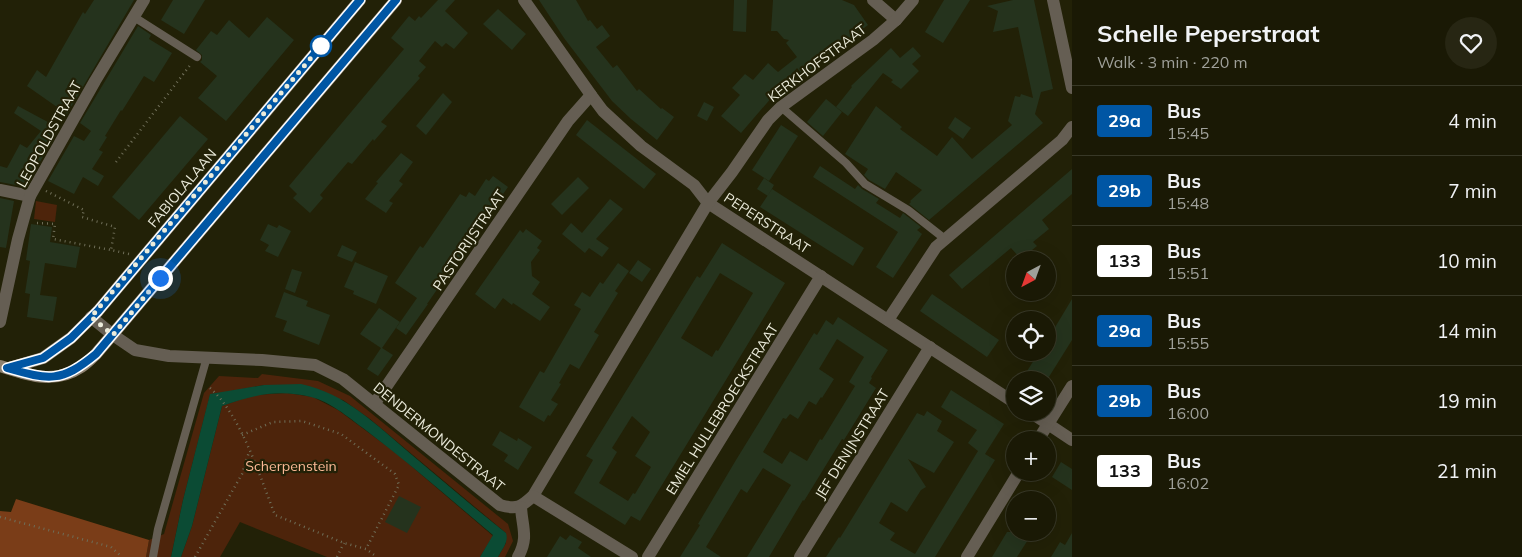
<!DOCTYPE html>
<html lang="en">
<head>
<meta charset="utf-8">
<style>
	:root { --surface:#1a1905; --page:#272613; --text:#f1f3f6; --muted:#9fa09a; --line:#383827 }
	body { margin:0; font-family:Mulish,sans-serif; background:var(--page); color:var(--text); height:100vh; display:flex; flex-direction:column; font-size:19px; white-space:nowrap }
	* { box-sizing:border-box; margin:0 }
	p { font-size:16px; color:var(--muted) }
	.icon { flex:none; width:28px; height:28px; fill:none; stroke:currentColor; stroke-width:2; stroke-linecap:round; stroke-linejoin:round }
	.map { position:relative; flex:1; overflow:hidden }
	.drawer { display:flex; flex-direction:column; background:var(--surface); width:450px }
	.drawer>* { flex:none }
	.badge { padding:0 10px; border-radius:4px; font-size:18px; line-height:32px }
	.needle { width:32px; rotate:221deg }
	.buttons { position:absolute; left:1006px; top:251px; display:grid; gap:10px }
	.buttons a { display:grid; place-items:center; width:50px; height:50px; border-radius:50%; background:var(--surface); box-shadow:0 5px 20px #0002,0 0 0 1px var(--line); font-size:25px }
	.you { position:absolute; width:25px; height:25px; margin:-12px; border:4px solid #fff; border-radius:50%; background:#1a73e8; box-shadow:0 0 0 8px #1a73e833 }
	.map>.badge { position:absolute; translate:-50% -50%; box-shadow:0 0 0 2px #fff }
	.round { display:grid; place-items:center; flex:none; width:52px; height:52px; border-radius:26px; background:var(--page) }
	.head { display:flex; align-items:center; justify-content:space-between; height:85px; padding:0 25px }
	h1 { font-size:24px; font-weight:700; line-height:38px }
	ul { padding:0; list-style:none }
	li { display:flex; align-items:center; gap:15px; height:70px; padding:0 25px; border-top:1px solid var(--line) }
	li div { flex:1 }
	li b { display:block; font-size:19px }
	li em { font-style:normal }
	li .badge { min-width:55px; font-weight:700; text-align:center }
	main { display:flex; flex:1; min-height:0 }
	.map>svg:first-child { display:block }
	.green { fill:#4d240b }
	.forest { fill:#7a3d18 }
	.water { fill:#0b4b34 }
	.building { fill:#25331d; fill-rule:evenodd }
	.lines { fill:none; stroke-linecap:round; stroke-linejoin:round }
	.path { stroke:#6f6e58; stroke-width:2.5; stroke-dasharray:1 4; stroke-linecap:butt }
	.service { stroke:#655e53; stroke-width:8 }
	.minor { stroke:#655e53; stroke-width:12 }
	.secondary { stroke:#8d8170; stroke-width:12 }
	.line-casing { stroke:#fff; stroke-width:11 }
	.line { stroke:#0056a4; stroke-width:8 }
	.walk { stroke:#ebebdb; stroke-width:5; stroke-dasharray:0 9 }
	.stop-dot { fill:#fff; stroke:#0056a4; stroke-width:2.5 }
	.labels { text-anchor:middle; stroke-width:4.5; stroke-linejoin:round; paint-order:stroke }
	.street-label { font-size:14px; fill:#ebebdb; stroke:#222107 }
	.park-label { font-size:14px; fill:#fdba97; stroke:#222107 }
</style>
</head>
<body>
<main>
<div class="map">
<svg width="1072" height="557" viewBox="0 0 1072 557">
	<rect width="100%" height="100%" fill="#222107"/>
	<g class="green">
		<path d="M36,201L57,205L55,222L34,219Z"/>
		<path d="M262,374L318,381L350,396L508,524L513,541L505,557H498L506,543V533L370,419L343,400L264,385L210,395L183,500L171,557H146L149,540L164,534L204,393L219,376L258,378Z"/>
		<path d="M287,393L313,397L338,410L396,453L493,536L480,557H327L240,522L220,557H181L192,526L222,406L253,395Z"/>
	</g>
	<path class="forest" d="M16,499L149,540L146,557H0V511L11,512Z"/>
	<path class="water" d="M301,384C345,393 378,426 412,455C443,481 474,508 506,533C509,542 502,549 498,557H480L493,535C450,499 408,462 363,428C348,417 329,401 311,397C278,389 253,395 222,406L192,526L181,557H171L183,500L210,394L264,385Z"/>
	<g class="building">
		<path d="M94,0H134L67,114L27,86L37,70L46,77L83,12L85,14Z"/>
		<path d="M173,0H205L184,34L161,20Z"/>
		<path d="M438,0H455L445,11L468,33L454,49L446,43L442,47L435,41L419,61L426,67L418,76L420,78L381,122L387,126L374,141L373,139L352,164L348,162L320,195L323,198L310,213L293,198L297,194L289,186L404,49L391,38L409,16L415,21L419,16L421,18Z"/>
		<path d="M539,0H576L588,21L590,20L597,29L602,25L610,36L596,47L613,68L617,65L637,91L639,89L661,109L662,108L674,117L657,140L631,119L612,101L564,38Z"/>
		<path d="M734,0H747L746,32L733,31Z"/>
		<path d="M773,0H842L854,5L868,25L803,75L797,68L741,133L721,116L740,95L732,88L745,74L753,80L768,63L778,72L797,57L786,43L789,40L784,39L777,31H771Z"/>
		<path d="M944,0H970L943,43L925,32Z"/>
		<path d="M1013,0H1034L1053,89L1041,92L1035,114L1043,123L929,220L909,204L911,202L910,201L922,190L896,172L885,189L869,180L864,175L868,169L845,154L876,106L902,127L900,129L937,156L952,137L972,159L1012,125L1008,121L1015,96L1020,97L1021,94L1033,98L1018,27L993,32L998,11L987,6Z"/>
		<path d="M498,9L526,34L512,50L483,24Z"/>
		<path d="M267,17L294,40L226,121L198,98L217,76L200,62L202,60V55L196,50L211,31L217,35L229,20L249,38Z"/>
		<path d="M138,26L151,35L149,39L172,53L154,82L144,76L122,111L121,110L105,136L107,137L99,150L103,152L92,169L104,176L98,186L83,177L74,194L48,181L74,136L84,141L91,131L80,123Z"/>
		<path d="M913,47L921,56L912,64L919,71L901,89L891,82L893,80L883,73L848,116L836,107L852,87L851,86L891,48L900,58Z"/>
		<path d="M443,93L452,102L426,135L416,126Z"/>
		<path d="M826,99L842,112L823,136L807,122Z"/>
		<path d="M704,102L714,107L707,121L697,116Z"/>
		<path d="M18,106L59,128L26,187L0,182V166L7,168L20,144L27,148L41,131L14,113Z"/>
		<path d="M180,116L208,139L139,220L112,197Z"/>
		<path d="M955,117L971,128L963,139L948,128Z"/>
		<path d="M587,120L656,174L644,189L576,135Z"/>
		<path d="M781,125L798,136L769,181L752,170Z"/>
		<path d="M401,153L413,162L399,181L403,184L389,201L393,203L386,213L365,199L378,183L376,182Z"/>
		<path d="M820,166L855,189L858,185L862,189L879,199L876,203L900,218L903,213L921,227L917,230L922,234L893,278L876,267L898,232L813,177Z"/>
		<path d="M1072,169V194L1042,220L1049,229L1033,242L1037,246L1021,259L1011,248L962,289L949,275Z"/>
		<path d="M493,176L508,187L427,304H428L406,335L396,328L417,298L395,283L420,246L423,248L460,194L466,197L469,192L475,196L486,179L489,181Z"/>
		<path d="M578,177L589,188L562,215L551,204Z"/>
		<path d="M764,178L774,185L768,196L757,189Z"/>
		<path d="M772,189L864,248L853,266L760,207Z"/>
		<path d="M0,198L14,201L6,248L0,247Z"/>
		<path d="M610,199L623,209L596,239L609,248L602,257L589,248L585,253L562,234L571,223L582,233Z"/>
		<path d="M31,224L52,227L50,242L80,247L76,268L45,263L40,295L57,297L53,321L27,317L30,294L25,293L30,261L26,260Z"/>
		<path d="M268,224L277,228L279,225L291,231L278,257L265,251L269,245L260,240Z"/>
		<path d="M526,229L542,241L537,248L540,250L531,262L532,276L540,282L532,294L550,307L540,321L513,303L512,305L503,298L495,309L475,294L520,230L523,233Z"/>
		<path d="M722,243L785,283L640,521L631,516L625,525L574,493L593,460L586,456L697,276L700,278ZM720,273L753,293L718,351L716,350L712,357L681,338ZM632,416L650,432L635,456L651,467L635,494L633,493L628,501L599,483L617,452L612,448Z"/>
		<path d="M342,245L357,252L352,262L337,256Z"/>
		<path d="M638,260L651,269L642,282L629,273Z"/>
		<path d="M355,262L388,276L376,304L353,294L354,291L344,287Z"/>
		<path d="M618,263L629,271L615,291L618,293L594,332L599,335L579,369L570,364L559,383L561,384L551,400L558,404L550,416L548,415L544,422L519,407L540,371L544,373L581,309L574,305L582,292L590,297L600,282L603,284Z"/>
		<path d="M292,269L302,272L295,293L285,289Z"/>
		<path d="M284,292L308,301L306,306L330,315L319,345L283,331L287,321L275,317Z"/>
		<path d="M932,294L999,340L987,357L920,311Z"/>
		<path d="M1072,299V340L1047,380H1030L1024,376L1039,352H1048V339Z"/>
		<path d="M379,308L400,322L382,348L393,355L378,376L367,369L381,348L360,334Z"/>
		<path d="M838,317L888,350L871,377L872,378L869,383L876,388L844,440L842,439L804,501L803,500L769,557H747L791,485L763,468L747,493L741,489L706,547L721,557H680L700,525L698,524L736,460L814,333L817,335L826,320L833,325ZM837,339L864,357L849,382L855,386L822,440L820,439L807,461L790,451L782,464L763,452L783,418L786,419L790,414L798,419L809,401L816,405L821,397L822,398L834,379L819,369Z"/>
		<path d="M951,390L1004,424L985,454L995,460L935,557H826L839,537L840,538L917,413L924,416L927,411L942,421L937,431L954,442L934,473L908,459L926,487L921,490L907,512L891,502L879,523L895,533L890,540L915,554L978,451L968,443L977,430L941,407Z"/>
		<path d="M500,431L517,441L518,438L532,447L518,470L504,461L508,455L492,445Z"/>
		<path d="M1061,462L1072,469V490L1052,477Z"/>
		<path d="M399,496L421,507L407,533L385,522Z"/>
		<path d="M1007,532H1033L1017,557H992Z"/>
		<path d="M1072,533V557H1051L1060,542L1065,545Z"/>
		<path d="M570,535L582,542L578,548L591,557H547L560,536L566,540Z"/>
	</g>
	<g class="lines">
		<g class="path">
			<path d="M116,162L191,64"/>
			<path d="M46,191L84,210L82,217L115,227L111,250L129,254"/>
			<path d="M37,223L55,224L53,239L111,250"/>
			<path d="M210,388C241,415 260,477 275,515L344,543L366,549L377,557"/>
			<path d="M242,435L273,422L302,421L341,434L395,474L399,485L366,549"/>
			<path d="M0,517L111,547L122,557"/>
			<path d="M195,557L242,474L249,452"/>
			<path d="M337,557L344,543"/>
		</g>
		<g class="service">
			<path d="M134,17L197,57"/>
			<path d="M781,107L846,163L865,184L908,210L945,239"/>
			<path d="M153,557L158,529L207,357"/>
		</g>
		<g class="minor">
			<path d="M524,0L591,95L603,111L641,146L694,185L708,203L1015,403"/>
			<path d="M873,0L896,20"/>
			<path d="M1053,0L1072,88"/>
			<path d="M0,190L30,196"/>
			<path d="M91,317L113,335L135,350L169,356L262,360L315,365L343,379L500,505C517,510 521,507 533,496L708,203L732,172L768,120L781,107L873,40L896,20L913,0"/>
			<path d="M888,320L936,247L1062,140L1072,127"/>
			<path d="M0,322L18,239L30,196L95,81L144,0"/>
			<path d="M375,403L568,121L591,95"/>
			<path d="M1030,412L1072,440"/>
			<path d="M1038,440L1072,386"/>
			<path d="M533,496L632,557"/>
			<path d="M518,557C529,537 522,527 521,507"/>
			<path d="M648,557L821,276"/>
			<path d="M800,557L930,347"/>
			<path d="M967,557L1019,472"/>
		</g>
		<g class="secondary">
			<path d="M0,366C28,375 54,385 81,367C86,364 91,359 96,354L396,0"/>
			<path d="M9,368L43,358L71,338L98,311L360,0"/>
		</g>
	</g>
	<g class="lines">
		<defs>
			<path id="line" d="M360,0L98,311L71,338L43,358L7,368C49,380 61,383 96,354L396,0"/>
		</defs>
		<use href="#line" class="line-casing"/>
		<use href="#line" class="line"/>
		<path class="walk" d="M160,278L113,335L91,317L327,39L321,46"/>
	</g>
	<circle class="stop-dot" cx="321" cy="46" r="10"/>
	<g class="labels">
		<g class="street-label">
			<text transform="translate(817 63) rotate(-37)" y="5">KERKHOFSTRAAT</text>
			<text transform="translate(49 134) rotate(-61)" y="5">LEOPOLDSTRAAT</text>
			<text transform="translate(182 188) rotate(-50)" y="5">FABIOLALAAN</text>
			<text transform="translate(767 223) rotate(33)" y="5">PEPERSTRAAT</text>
			<text transform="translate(469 240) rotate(-56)" y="5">PASTORIJSTRAAT</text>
			<text transform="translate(722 409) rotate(-58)" y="5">EMIEL HULLEBROECKSTRAAT</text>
			<text transform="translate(439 437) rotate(39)" y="5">DENDERMONDESTRAAT</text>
			<text transform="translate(852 444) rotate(-58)" y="5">JEF DENIJNSTRAAT</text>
		</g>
		<g class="park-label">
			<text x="291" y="471">Scherpenstein</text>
		</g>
	</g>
</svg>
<div class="buttons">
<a><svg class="needle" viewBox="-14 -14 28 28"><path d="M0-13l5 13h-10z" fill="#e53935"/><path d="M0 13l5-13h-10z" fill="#9fa09a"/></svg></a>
<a><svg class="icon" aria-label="locate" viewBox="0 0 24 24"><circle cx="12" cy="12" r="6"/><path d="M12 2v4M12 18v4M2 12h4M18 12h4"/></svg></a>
<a><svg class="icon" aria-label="layers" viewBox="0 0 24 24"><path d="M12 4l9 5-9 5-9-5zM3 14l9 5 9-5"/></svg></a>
<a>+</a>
<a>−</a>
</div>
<div class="you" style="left:160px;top:278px"></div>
</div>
<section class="drawer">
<div class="head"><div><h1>Schelle Peperstraat</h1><p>Walk · 3 min · 220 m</p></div><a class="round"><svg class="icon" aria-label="heart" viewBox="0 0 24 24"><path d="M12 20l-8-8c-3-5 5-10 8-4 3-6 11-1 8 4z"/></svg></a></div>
<ul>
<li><span class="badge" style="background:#0056a4;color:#fff">29a</span><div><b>Bus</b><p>15:45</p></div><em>4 min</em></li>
<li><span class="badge" style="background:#0056a4;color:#fff">29b</span><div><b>Bus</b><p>15:48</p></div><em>7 min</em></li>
<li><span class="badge" style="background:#fff;color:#111">133</span><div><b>Bus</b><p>15:51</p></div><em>10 min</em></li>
<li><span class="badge" style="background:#0056a4;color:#fff">29a</span><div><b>Bus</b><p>15:55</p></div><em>14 min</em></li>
<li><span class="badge" style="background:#0056a4;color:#fff">29b</span><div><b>Bus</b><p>16:00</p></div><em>19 min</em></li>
<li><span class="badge" style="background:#fff;color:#111">133</span><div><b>Bus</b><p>16:02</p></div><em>21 min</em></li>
</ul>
</section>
</main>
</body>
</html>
